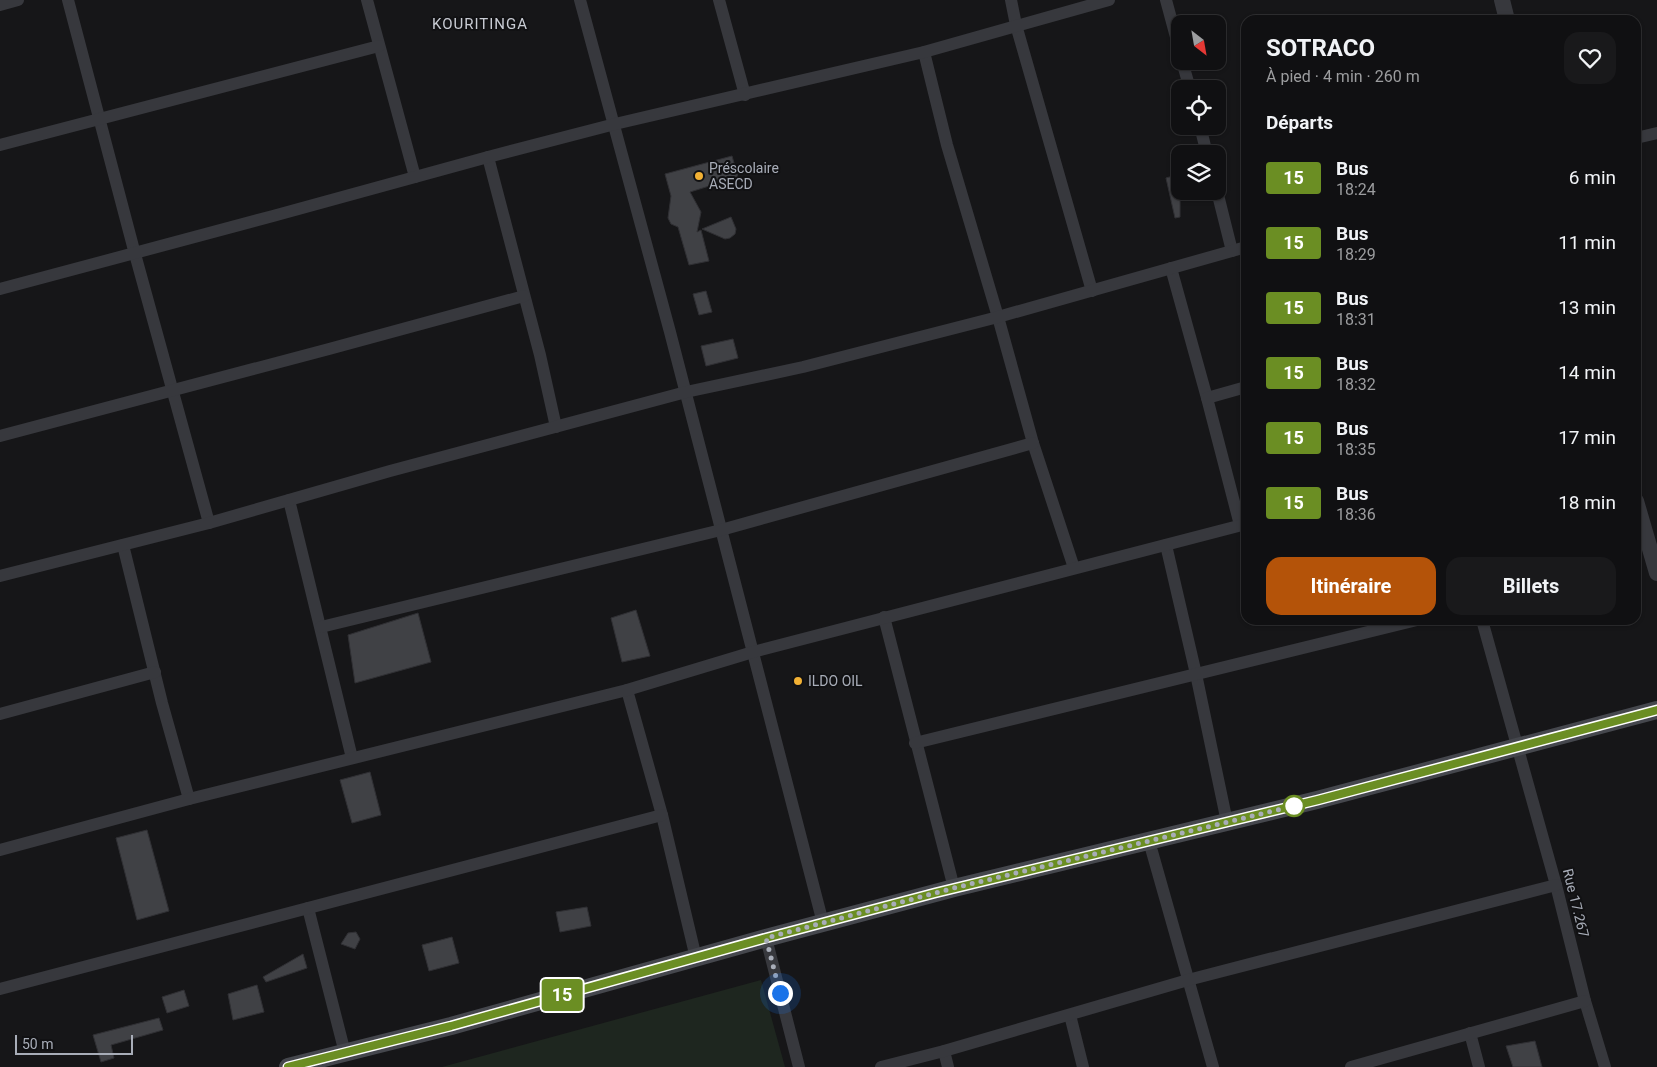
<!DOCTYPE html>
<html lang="fr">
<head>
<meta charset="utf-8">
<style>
	:root { --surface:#101012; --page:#19191b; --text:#f1f3f6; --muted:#9c9d9f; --line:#303032; --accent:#b45309 }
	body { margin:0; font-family:Roboto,sans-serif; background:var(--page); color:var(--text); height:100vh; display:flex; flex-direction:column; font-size:19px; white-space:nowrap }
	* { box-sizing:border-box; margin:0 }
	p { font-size:16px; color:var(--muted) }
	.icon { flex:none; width:28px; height:28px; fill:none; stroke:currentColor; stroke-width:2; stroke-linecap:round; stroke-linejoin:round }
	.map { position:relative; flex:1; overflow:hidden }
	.panel { position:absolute; left:1241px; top:15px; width:400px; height:610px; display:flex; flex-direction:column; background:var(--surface); border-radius:15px; box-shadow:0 1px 4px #0004,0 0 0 1px var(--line) }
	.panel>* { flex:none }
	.badge { padding:0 10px; border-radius:4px; font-size:18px; line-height:32px }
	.needle { width:32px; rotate:149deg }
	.tools { position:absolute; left:1171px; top:15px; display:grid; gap:10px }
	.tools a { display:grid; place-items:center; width:55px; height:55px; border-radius:10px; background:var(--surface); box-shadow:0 1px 4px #0004,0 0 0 1px var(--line); font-size:25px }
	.scale { position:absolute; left:15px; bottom:12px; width:118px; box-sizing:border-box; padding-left:5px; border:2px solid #a8adb8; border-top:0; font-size:14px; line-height:18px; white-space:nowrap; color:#a8adb8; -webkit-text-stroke:4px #111113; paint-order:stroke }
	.you { position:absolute; width:25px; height:25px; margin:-12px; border:4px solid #fff; border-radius:50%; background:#1a73e8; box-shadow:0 0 0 8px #1a73e833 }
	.map>.badge { position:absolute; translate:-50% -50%; box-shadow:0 0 0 2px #fff }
	h2 { padding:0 25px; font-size:19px; line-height:45px }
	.round { display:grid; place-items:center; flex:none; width:52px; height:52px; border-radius:15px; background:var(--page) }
	.overview { display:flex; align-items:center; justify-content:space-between; height:85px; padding:0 25px }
	h1 { font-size:24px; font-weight:700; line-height:38px }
	.cta { display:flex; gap:10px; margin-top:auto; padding:10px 25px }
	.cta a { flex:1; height:58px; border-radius:15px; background:var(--accent); color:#fff; font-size:20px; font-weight:700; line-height:58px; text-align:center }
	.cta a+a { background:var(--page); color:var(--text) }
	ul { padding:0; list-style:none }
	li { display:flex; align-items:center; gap:15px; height:65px; padding:0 25px }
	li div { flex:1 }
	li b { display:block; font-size:19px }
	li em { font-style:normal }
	li .badge { min-width:55px; font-weight:700; text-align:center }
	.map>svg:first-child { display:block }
	.green { fill:#1e261f }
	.building { fill:#404145; stroke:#303034 }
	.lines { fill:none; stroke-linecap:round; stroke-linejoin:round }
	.minor { stroke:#37383d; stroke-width:12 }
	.tertiary { stroke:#37383d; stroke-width:16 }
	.secondary { stroke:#45474d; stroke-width:18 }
	.line-casing { stroke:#fff; stroke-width:11 }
	.line { stroke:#6b8e23; stroke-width:8 }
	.walk { stroke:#a8adb8; stroke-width:5; stroke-dasharray:0 9 }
	.poi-dot { fill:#f2b134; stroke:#111113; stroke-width:2 }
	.stop-dot { fill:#fff; stroke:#6b8e23; stroke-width:2.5 }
	.labels { text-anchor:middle; stroke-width:4; stroke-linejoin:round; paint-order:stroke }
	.poi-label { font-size:14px; fill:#a8adb8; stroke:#111113; text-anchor:start }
	.street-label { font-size:14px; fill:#a8adb8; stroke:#111113 }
	.neighbourhood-label { font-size:15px; letter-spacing:1px; fill:#c9ccd4; stroke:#111113 }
</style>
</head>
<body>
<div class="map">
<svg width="1657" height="1067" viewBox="0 0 1657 1067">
	<rect width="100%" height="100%" fill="#161618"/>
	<path class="green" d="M761,980L785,1067H442Z"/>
	<g class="building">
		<path d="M732,156L738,177L690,192L701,212L697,232L701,230L709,261L689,265L678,227L671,224L668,218L671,196L665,174Z"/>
		<path d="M1180,174V217L1175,218L1166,178Z"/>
		<path d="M731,217L736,229L735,234L730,238L725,239L702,229Z"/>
		<path d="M706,291L712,312L699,315L693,294Z"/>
		<path d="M733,339L738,358L706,366L701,346Z"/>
		<path d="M636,610L650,656L622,662L611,618Z"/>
		<path d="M418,613L431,662L355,683L348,635Z"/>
		<path d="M370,772L381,815L352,823L340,780Z"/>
		<path d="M147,830L169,911L137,920L116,838Z"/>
		<path d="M587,907L591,926L560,932L556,912Z"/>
		<path d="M356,932L360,939L355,949L341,944L348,933Z"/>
		<path d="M452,937L459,963L429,971L422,945Z"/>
		<path d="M303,954L307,968L266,982L263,977Z"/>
		<path d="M257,985L264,1012L233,1020L228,994Z"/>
		<path d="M184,990L189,1006L167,1013L162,997Z"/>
		<path d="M159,1018L163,1030L111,1045L114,1058L101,1062L93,1035Z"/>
		<path d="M1535,1041L1542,1067H1513L1506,1046Z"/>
	</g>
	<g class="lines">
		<g class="minor">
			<path d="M68,0L135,254L209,523"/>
			<path d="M367,0L415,177"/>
			<path d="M580,0L670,332L823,923"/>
			<path d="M719,0L745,95"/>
			<path d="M1011,0L1016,25L1092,291"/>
			<path d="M1166,0L1180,52"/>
			<path d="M0,5L18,0"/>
			<path d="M924,52L947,145L998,317L1033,443L1074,568"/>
			<path d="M1182,61L1190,89"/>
			<path d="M1200,126L1207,154"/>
			<path d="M1636,138L1657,133"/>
			<path d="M0,145L379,46"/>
			<path d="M488,157L540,355L556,427"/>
			<path d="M1217,191L1232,251"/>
			<path d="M1171,268L1207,398"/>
			<path d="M0,289L273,216L488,157L615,124L924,52L1109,0"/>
			<path d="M0,436L329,349L524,296"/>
			<path d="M289,500L352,758"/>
			<path d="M1240,525L1207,398L1246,387"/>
			<path d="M123,545L162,703L189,799"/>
			<path d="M1166,545L1196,674L1227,822"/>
			<path d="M0,576L209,523L390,471L686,392L803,367L998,317L1246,247"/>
			<path d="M884,617L954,888"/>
			<path d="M1482,620L1556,885L1585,1001L1605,1067"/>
			<path d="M321,627L721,530L1033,443"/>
			<path d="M627,690L662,815L696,958"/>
			<path d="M0,714L155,672"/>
			<path d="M915,743L1417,620"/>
			<path d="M1149,841L1213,1067"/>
			<path d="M0,850L189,799L627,690L753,652L1246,524"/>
			<path d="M308,908L345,1053"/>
			<path d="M766,938L799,1067"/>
			<path d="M0,989L662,815"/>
			<path d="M1070,1015L1083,1067"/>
			<path d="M1470,1033L1479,1067"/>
			<path d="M944,1051L948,1067"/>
			<path d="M881,1067L944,1051L1188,980L1556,885"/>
			<path d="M1351,1067L1585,1001"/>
		</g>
		<g class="tertiary">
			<path d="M1502,0L1507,20"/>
			<path d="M1636,501L1657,573"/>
		</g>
		<path class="secondary" d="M288,1067L451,1026L766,938L954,888L1317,800L1657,710"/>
	</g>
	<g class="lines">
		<defs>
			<path id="line" d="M288,1067L451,1026L766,938L935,893L1318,800L1657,710"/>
		</defs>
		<use href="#line" class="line-casing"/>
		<use href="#line" class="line"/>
		<path class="walk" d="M780,993L766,938L954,888L1294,806"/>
	</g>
	<g class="poi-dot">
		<circle cx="699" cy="176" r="5"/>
		<circle cx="798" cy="681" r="5"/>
	</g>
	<circle class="stop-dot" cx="1294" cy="806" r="10"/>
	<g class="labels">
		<g class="poi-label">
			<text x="709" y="173">Préscolaire<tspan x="709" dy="16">ASECD</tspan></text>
			<text x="808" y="686">ILDO OIL</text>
		</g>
		<g class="street-label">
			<text transform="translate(1576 903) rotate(76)" y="5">Rue 17.267</text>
		</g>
		<g class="neighbourhood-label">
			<text x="480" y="29">KOURITINGA</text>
		</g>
	</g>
</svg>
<div class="tools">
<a><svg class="needle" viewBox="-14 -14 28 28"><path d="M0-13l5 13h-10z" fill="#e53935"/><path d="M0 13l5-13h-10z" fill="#9c9d9f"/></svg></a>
<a><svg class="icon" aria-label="locate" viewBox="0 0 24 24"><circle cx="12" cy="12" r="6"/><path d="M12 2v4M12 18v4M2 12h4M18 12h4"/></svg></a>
<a><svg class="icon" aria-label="layers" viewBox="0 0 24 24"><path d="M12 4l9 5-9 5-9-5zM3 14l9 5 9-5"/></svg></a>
</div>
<div class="scale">50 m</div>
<div class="you" style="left:780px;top:993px"></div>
<b class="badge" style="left:562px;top:995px;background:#6b8e23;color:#fff">15</b>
<section class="panel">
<div class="overview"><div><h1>SOTRACO</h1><p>À pied · 4 min · 260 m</p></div><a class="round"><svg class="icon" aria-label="heart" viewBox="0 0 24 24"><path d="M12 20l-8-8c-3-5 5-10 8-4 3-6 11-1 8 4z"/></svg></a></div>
<h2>Départs</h2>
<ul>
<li><span class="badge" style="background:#6b8e23;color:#fff">15</span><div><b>Bus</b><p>18:24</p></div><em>6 min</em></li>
<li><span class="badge" style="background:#6b8e23;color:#fff">15</span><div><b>Bus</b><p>18:29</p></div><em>11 min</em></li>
<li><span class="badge" style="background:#6b8e23;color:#fff">15</span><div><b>Bus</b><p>18:31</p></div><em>13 min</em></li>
<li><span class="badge" style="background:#6b8e23;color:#fff">15</span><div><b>Bus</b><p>18:32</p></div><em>14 min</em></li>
<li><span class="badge" style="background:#6b8e23;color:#fff">15</span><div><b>Bus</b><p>18:35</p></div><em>17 min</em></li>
<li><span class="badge" style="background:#6b8e23;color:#fff">15</span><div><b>Bus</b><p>18:36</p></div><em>18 min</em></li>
</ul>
<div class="cta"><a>Itinéraire</a><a>Billets</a></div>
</section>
</div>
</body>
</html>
